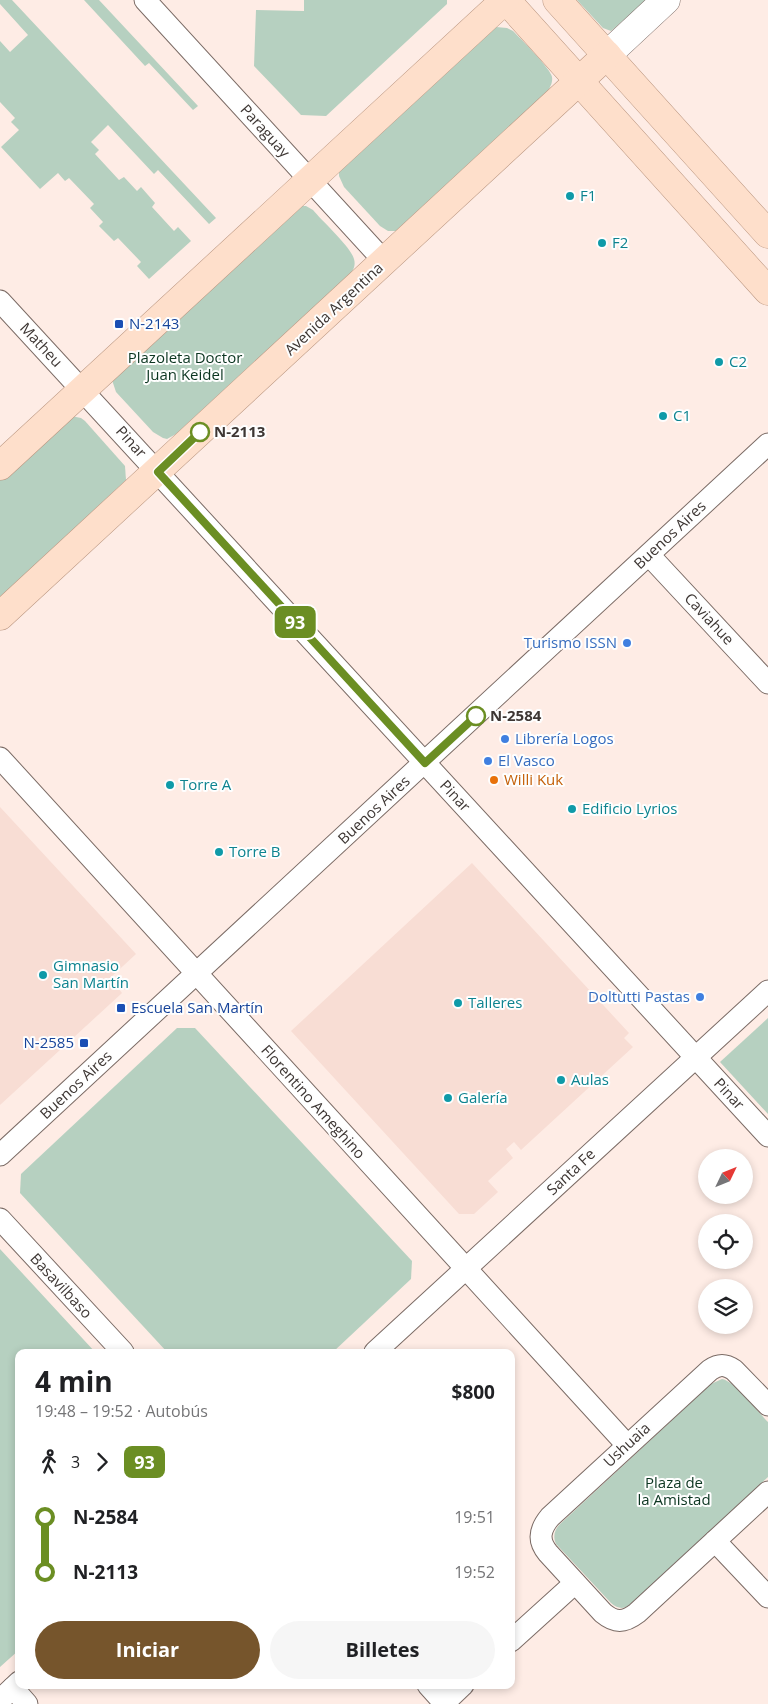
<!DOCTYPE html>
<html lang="es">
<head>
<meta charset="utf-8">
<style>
	:root { --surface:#fff; --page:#f6f6f6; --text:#202124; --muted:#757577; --accent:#76552c }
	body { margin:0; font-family:"Open Sans",sans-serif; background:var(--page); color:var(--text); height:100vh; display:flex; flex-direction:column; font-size:19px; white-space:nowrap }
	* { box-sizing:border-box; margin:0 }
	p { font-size:16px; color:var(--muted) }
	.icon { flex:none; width:28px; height:28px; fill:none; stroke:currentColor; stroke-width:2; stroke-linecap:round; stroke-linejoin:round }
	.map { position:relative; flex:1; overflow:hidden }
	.side { position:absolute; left:15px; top:1349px; width:500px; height:340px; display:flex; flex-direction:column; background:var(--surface); border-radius:10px; box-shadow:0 2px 8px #0003 }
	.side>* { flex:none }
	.badge { padding:0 10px; border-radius:8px; font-size:18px; line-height:32px }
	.needle { width:32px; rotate:47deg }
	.fabs { position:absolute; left:698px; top:1149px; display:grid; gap:10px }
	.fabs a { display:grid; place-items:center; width:55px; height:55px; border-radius:50%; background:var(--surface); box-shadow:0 2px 8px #0003; font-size:25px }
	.map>.badge { position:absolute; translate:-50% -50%; box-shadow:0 0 0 2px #fff }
	.legs { display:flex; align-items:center; gap:8px; height:55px; padding:0 20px; font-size:16px }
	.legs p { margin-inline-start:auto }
	.summary { display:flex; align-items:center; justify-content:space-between; height:85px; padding:0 20px }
	h1 { font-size:28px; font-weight:700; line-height:38px }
	.cta { display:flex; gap:10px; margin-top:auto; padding:10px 20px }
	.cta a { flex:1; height:58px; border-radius:30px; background:var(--accent); color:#fff; font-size:20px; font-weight:700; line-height:58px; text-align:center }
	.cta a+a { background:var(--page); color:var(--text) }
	ul { padding:0 20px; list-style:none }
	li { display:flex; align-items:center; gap:18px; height:55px; font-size:19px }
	li i { display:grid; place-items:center; width:8px; height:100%; margin:0 6px; background:currentColor }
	li i::after { content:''; width:12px; height:12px; margin:-6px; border:4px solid; border-radius:50%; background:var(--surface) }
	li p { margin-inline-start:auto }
	li:first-child i { background:linear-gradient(#0000 50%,currentColor 0) }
	li:last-child i { background:linear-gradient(currentColor 50%,#0000 0) }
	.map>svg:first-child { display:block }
	.built { fill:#f8ddd4 }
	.green { fill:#b6d0c0 }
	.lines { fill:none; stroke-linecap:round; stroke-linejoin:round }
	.minor-casing { stroke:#7b6b65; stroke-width:23 }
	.secondary-casing { stroke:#7b6b65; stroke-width:29 }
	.primary-casing { stroke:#ba9680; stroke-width:29 }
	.minor { stroke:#fff; stroke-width:21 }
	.secondary { stroke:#fff; stroke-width:28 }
	.primary { stroke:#fedfcb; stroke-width:28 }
	.line-1-casing { stroke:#fff; stroke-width:11 }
	.line-1 { stroke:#6b8e23; stroke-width:8 }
	.culture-dot { fill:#0f9aa8; stroke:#fefefe; stroke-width:2 }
	.transit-dot { fill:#1a4fb4; stroke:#fefefe; stroke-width:2 }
	.stop-1-dot { fill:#fff; stroke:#6b8e23; stroke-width:2.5 }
	.shop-dot { fill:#3f7fe0; stroke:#fefefe; stroke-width:2 }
	.food-dot { fill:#e8710a; stroke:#fefefe; stroke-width:2 }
	.labels { text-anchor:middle; stroke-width:4; stroke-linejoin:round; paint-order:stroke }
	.street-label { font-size:15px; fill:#3d3633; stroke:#fefefe }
	.culture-label { font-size:15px; fill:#0d838f; stroke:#fefefe; text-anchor:start }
	.transit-label { font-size:15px; fill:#164399; stroke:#fefefe; text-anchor:start }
	.park-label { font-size:15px; fill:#0b3520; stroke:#fefefe }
	.stop-label { font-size:15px; font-weight:bold; fill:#3d3633; stroke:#fefefe; text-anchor:start }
	.shop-label { font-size:15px; fill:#366cbe; stroke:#fefefe; text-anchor:end }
	.food-label { font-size:15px; fill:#c56008; stroke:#fefefe; text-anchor:start }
</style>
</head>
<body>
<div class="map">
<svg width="768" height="1704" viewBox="0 0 768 1704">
	<rect width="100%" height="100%" fill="#feece5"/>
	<g class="built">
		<path d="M0,807L136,954L110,978L122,993L0,1105Z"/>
		<path d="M472,863L629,1033L624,1038L633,1047L521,1150L514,1142L506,1149L513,1158L488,1181L498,1192L474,1214H459L291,1031Z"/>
	</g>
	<g class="green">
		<path d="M0,0H12L216,218L209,224L158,170L154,174L108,125L91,142L99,150L95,154L119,180L124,177L137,191L141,187L155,203L152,207L174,231L178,227L191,241L149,279L137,266L141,262L118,238L114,241L99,226L103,222L90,208L94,204L69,178L65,181L58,173L40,189L1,147L19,130L11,122L15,118L0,102V41L10,52L28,35L0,4Z"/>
		<path d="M84,0H99L198,106L193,110L149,63L145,66Z"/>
		<path d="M304,0H447V4L326,116L301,115L254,66L256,10L304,11Z"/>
		<path d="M577,0H647L611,31L603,28Z"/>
		<path d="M496,27L507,28L513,31C521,39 550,68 552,77C553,82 550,88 547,92L397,231H388L380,226L344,187L339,176V170L491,29Z"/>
		<path d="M301,206H306L313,210C322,221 351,247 354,259C356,266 353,271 348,276L176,434L167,439L163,438L153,432L116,392L112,380Z"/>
		<path d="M71,416L81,418L85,421L125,466L126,480L0,598V479Z"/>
		<path d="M768,1018V1114L720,1062Z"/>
		<path d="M177,1028H195L412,1261L411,1279L333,1352H167L20,1193L21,1174Z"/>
		<path d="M0,1249L95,1352H19V1650L0,1667Z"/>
		<path d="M722,1379C735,1381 758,1412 768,1422V1477L633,1603C625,1609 619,1610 611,1603L556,1544C553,1537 554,1531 559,1525L711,1384Z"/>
	</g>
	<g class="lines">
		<defs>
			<g id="minor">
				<path d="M145,0L384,261"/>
				<path d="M0,301L768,1136"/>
				<path d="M649,555L768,683"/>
				<path d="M0,758L627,1445"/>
				<path d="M0,1155L768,444"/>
				<path d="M0,1219L123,1352"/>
				<path d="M375,1352L768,991"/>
				<path d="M768,1405L734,1370C725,1364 719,1364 710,1370L550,1517C540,1529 537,1540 548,1553L603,1613C615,1623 624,1623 637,1613L768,1492"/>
				<path d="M715,1541L768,1597"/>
				<path d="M511,1641L575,1583"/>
				<path d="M428,1685L445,1704"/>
				<path d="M13,1688L27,1704"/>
				<path d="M0,1700L19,1682"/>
				<path d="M444,1703L463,1685"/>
			</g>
			<path id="secondary" d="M607,55L666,0"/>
			<g id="primary">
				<path d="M506,0L768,291"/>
				<path d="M557,0L768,234"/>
				<path d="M0,466L505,0"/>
				<path d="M0,616L607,55"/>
			</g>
		</defs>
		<use href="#minor" class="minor-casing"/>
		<use href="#secondary" class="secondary-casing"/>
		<use href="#primary" class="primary-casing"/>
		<use href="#minor" class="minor"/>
		<use href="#secondary" class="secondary"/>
		<use href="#primary" class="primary"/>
	</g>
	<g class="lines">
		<defs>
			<path id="line-1" d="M200,432L158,472L425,763L476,716"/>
		</defs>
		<use href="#line-1" class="line-1-casing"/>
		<use href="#line-1" class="line-1"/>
	</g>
	<g class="culture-dot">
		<circle cx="570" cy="196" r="5"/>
		<circle cx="602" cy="243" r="5"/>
		<circle cx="719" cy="362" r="5"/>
		<circle cx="663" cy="416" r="5"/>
		<circle cx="170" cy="785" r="5"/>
		<circle cx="572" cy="809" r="5"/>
		<circle cx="219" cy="852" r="5"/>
		<circle cx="43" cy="975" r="5"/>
		<circle cx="458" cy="1003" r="5"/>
		<circle cx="561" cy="1080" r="5"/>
		<circle cx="448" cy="1098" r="5"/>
	</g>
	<g class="transit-dot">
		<rect x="114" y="319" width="10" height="10" rx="2.5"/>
		<rect x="116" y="1003" width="10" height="10" rx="2.5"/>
		<rect x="79" y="1038" width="10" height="10" rx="2.5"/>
	</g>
	<g class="stop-1-dot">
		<circle cx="200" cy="432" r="9"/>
		<circle cx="476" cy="716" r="9"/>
	</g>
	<g class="shop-dot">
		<circle cx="627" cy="643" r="5"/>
		<circle cx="505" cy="739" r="5"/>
		<circle cx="488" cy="761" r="5"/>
		<circle cx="700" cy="997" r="5"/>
	</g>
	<circle class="food-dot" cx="494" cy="780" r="5"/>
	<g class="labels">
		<g class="street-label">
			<text transform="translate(265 131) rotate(48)" y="5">Paraguay</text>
			<text transform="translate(334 309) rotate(-43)" y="5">Avenida Argentina</text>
			<text transform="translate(41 345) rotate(47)" y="5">Matheu</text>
			<text transform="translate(131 442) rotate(48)" y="5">Pinar</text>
			<text transform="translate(670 535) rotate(-43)" y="5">Buenos Aires</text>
			<text transform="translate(709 619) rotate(47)" y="5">Caviahue</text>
			<text transform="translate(455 796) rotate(47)" y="5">Pinar</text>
			<text transform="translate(374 810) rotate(-43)" y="5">Buenos Aires</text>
			<text transform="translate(76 1085) rotate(-43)" y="5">Buenos Aires</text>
			<text transform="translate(729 1094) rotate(47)" y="5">Pinar</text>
			<text transform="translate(313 1102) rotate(48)" y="5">Florentino Ameghino</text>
			<text transform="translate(571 1172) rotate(-43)" y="5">Santa Fe</text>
			<text transform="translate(61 1286) rotate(47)" y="5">Basavilbaso</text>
			<text transform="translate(627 1445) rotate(-43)" y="5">Ushuaia</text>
		</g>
		<g class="culture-label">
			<text x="580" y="201">F1</text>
			<text x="612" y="248">F2</text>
			<text x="729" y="367">C2</text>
			<text x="673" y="421">C1</text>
			<text x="180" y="790">Torre A</text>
			<text x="582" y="814">Edificio Lyrios</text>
			<text x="229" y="857">Torre B</text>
			<text x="53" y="971">Gimnasio<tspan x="53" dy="17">San Martín</tspan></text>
			<text x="468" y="1008">Talleres</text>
			<text x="571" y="1085">Aulas</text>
			<text x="458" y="1103">Galería</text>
		</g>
		<g class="transit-label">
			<text x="129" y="329">N-2143</text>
			<text x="131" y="1013">Escuela San Martín</text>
			<text x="74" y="1048" text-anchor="end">N-2585</text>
		</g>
		<g class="park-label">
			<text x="185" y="363">Plazoleta Doctor<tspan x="185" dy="17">Juan Keidel</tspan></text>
			<text x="674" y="1488">Plaza de<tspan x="674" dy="17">la Amistad</tspan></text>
		</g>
		<g class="stop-label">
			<text x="214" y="437">N-2113</text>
			<text x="490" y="721">N-2584</text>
		</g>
		<g class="shop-label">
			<text x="617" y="648">Turismo ISSN</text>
			<text x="515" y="744" text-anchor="start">Librería Logos</text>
			<text x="498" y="766" text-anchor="start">El Vasco</text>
			<text x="690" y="1002">Doltutti Pastas</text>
		</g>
		<g class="food-label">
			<text x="504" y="785">Willi Kuk</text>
		</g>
	</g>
</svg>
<div class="fabs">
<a><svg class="needle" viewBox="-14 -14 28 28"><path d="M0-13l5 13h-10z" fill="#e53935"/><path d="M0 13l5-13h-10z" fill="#757577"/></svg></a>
<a><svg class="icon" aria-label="locate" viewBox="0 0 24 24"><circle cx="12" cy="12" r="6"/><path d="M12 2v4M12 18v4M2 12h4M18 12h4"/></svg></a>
<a><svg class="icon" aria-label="layers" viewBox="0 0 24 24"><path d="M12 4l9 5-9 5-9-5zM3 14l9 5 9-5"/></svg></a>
</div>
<b class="badge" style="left:295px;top:622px;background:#6b8e23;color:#fff">93</b>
<section class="side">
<div class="summary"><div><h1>4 min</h1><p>19:48 – 19:52 · Autobús</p></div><b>$800</b></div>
<div class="legs"><svg class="icon" aria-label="walk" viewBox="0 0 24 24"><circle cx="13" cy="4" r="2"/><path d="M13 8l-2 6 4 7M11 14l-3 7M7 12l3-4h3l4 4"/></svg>3<svg class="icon" aria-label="forward" viewBox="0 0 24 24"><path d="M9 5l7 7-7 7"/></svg><b class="badge" style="background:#6b8e23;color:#fff">93</b></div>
<ul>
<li><i style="color:#6b8e23"></i><b>N-2584</b><p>19:51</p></li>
<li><i style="color:#6b8e23"></i><b>N-2113</b><p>19:52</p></li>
</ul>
<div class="cta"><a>Iniciar</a><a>Billetes</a></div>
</section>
</div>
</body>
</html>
